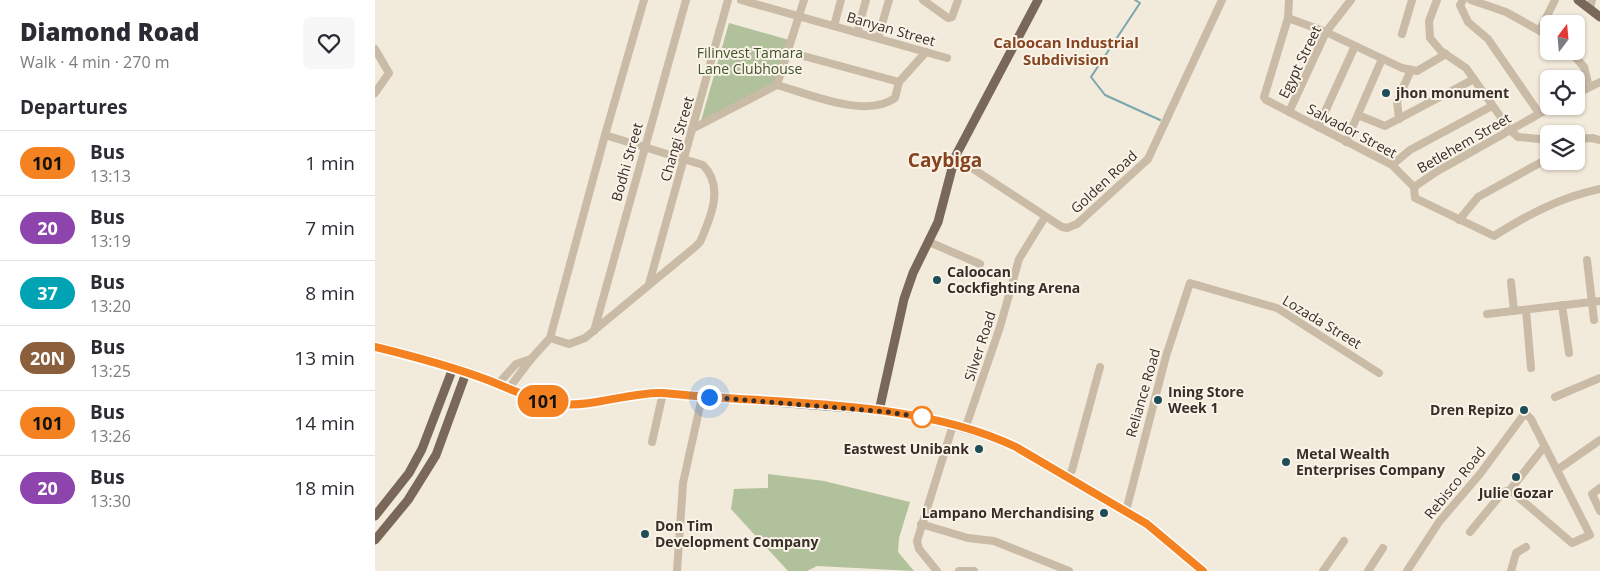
<!DOCTYPE html>
<html lang="en">
<head>
<meta charset="utf-8">
<style>
	:root { --surface:#fff; --page:#f7f7f7; --text:#2b2b33; --muted:#7c7c81; --line:#e1e1e2 }
	body { margin:0; font-family:"Open Sans",sans-serif; background:var(--page); color:var(--text); height:100vh; display:flex; flex-direction:column; font-size:19px; white-space:nowrap }
	* { box-sizing:border-box; margin:0 }
	p { font-size:16px; color:var(--muted) }
	.icon { flex:none; width:28px; height:28px; fill:none; stroke:currentColor; stroke-width:2; stroke-linecap:round; stroke-linejoin:round }
	.map { position:relative; flex:1; overflow:hidden }
	.side { display:flex; flex-direction:column; background:var(--surface); width:375px }
	.side>* { flex:none }
	.badge { padding:0 10px; border-radius:16px; font-size:18px; line-height:32px }
	.needle { width:32px; rotate:16deg }
	.fabs { position:absolute; left:1165px; top:15px; display:grid; gap:10px }
	.fabs a { display:grid; place-items:center; width:45px; height:45px; border-radius:8px; background:var(--surface); box-shadow:0 1px 4px #0004; font-size:25px }
	.you { position:absolute; width:25px; height:25px; margin:-12px; border:4px solid #fff; border-radius:50%; background:#1a73e8; box-shadow:0 0 0 8px #1a73e833 }
	.map>.badge { position:absolute; translate:-50% -50%; box-shadow:0 0 0 2px #fff }
	h2 { padding:0 20px; font-size:19px; line-height:45px }
	.round { display:grid; place-items:center; flex:none; width:52px; height:52px; border-radius:8px; background:var(--page) }
	.overview { display:flex; align-items:center; justify-content:space-between; height:85px; padding:0 20px }
	h1 { font-size:24px; font-weight:800; line-height:38px }
	ul { padding:0; list-style:none }
	li { display:flex; align-items:center; gap:15px; height:65px; padding:0 20px; border-top:1px solid var(--line) }
	li div { flex:1 }
	li b { display:block; font-size:19px }
	li em { font-style:normal }
	li .badge { min-width:55px; font-weight:700; text-align:center }
	main { display:flex; flex:1; min-height:0 }
	.map>svg:first-child { display:block }
	.green { fill:#b0c19b }
	.lines { fill:none; stroke-linecap:round; stroke-linejoin:round }
	.stream { stroke:#7aa7af; stroke-width:2 }
	.minor { stroke:#cabba7; stroke-width:8 }
	.major { stroke:#796759; stroke-width:9 }
	.line-casing { stroke:#fff; stroke-width:11 }
	.line { stroke:#f58220; stroke-width:8 }
	.walk { stroke:#372e28; stroke-width:5; stroke-dasharray:0 9 }
	.poi-dot { fill:#1d4e58; stroke:#faf3e8; stroke-width:2 }
	.stop-dot { fill:#fff; stroke:#f58220; stroke-width:2.5 }
	.labels { text-anchor:middle; stroke-width:4; stroke-linejoin:round; paint-order:stroke }
	.street-label { font-size:14px; fill:#372e28; stroke:#faf3e8 }
	.park-label { font-size:14px; fill:#41552b; stroke:#faf3e8 }
	.poi-label { font-size:14px; font-weight:bold; fill:#372e28; stroke:#faf3e8; text-anchor:start }
	.neighbourhood-label { font-size:15px; font-weight:bold; fill:#864320; stroke:#faf3e8 }
	.district-label { font-size:19px; font-weight:bold; fill:#864320; stroke:#faf3e8 }
</style>
</head>
<body>
<main>
<section class="side">
<div class="overview"><div><h1>Diamond Road</h1><p>Walk · 4 min · 270 m</p></div><a class="round"><svg class="icon" aria-label="heart" viewBox="0 0 24 24"><path d="M12 20l-8-8c-3-5 5-10 8-4 3-6 11-1 8 4z"/></svg></a></div>
<h2>Departures</h2>
<ul>
<li><span class="badge" style="background:#f58220;color:#111">101</span><div><b>Bus</b><p>13:13</p></div><em>1 min</em></li>
<li><span class="badge" style="background:#8e44ad;color:#fff">20</span><div><b>Bus</b><p>13:19</p></div><em>7 min</em></li>
<li><span class="badge" style="background:#00a3b4;color:#fff">37</span><div><b>Bus</b><p>13:20</p></div><em>8 min</em></li>
<li><span class="badge" style="background:#8b5e3c;color:#fff">20N</span><div><b>Bus</b><p>13:25</p></div><em>13 min</em></li>
<li><span class="badge" style="background:#f58220;color:#111">101</span><div><b>Bus</b><p>13:26</p></div><em>14 min</em></li>
<li><span class="badge" style="background:#8e44ad;color:#fff">20</span><div><b>Bus</b><p>13:30</p></div><em>18 min</em></li>
</ul>
</section>
<div class="map">
<svg width="1225" height="571" viewBox="0 0 1225 571">
	<rect width="100%" height="100%" fill="#f2eadb"/>
	<g class="green">
		<path d="M354,23L414,40L403,81L326,121Z"/>
		<path d="M393,474L449,481L535,502L524,538L523,552L539,571L442,566L432,571H413L356,509L359,489L393,488Z"/>
	</g>
	<g class="lines">
		<path class="stream" d="M760,0L765,3L716,77L730,95L785,120"/>
		<g class="minor">
			<path d="M366,0L572,58"/>
			<path d="M548,0L573,18L577,17L583,0"/>
			<path d="M914,0L913,18L889,97L891,100L1017,165L1039,187L1040,198L1119,236C1154,214 1184,198 1225,189"/>
			<path d="M1062,0L1054,21L1055,38L1066,51L1091,68L1135,130L1143,137L1174,140"/>
			<path d="M1088,0L1085,5L1093,22L1113,39L1164,113"/>
			<path d="M1096,0L1131,12L1174,36"/>
			<path d="M1215,8L1217,0"/>
			<path d="M913,18L951,32L1027,68L1042,71L1071,54"/>
			<path d="M459,26L466,0"/>
			<path d="M1165,30L1180,0"/>
			<path d="M482,33L491,0"/>
			<path d="M1027,34L1037,0"/>
			<path d="M503,38L514,0"/>
			<path d="M0,49L14,73L0,93"/>
			<path d="M1195,51L1209,67L1214,87"/>
			<path d="M414,52L524,82"/>
			<path d="M402,85C434,94 491,119 520,98L524,82L551,52"/>
			<path d="M1201,94L1225,82"/>
			<path d="M914,112L951,32L976,0"/>
			<path d="M983,115L1010,126L1099,79"/>
			<path d="M1024,119L1022,101L1036,70"/>
			<path d="M943,127L980,46"/>
			<path d="M317,129L402,85L429,0"/>
			<path d="M1201,139L1217,138L1225,140"/>
			<path d="M971,142L1007,59"/>
			<path d="M580,157L687,227L692,228L702,224L773,159L847,0"/>
			<path d="M1017,165L1035,150L1117,106"/>
			<path d="M1039,187L1061,172L1178,106"/>
			<path d="M1084,220L1103,197L1172,159L1174,155"/>
			<path d="M554,242L605,264"/>
			<path d="M1212,260L1219,320"/>
			<path d="M1136,282L1139,311"/>
			<path d="M274,284L353,0"/>
			<path d="M1187,305L1194,353"/>
			<path d="M1151,310L1156,368"/>
			<path d="M1112,314L1225,301"/>
			<path d="M219,331L311,0"/>
			<path d="M175,338L194,344L210,338L320,247L325,242C335,219 350,187 328,165L230,135"/>
			<path d="M123,384L141,364L156,359"/>
			<path d="M134,388L156,359L175,338L230,135L269,0"/>
			<path d="M1180,397L1225,378"/>
			<path d="M590,429L625,327L644,259L670,217"/>
			<path d="M277,442L288,393"/>
			<path d="M1182,470L1225,440"/>
			<path d="M693,477L697,470L725,367"/>
			<path d="M1225,488L1217,494L1225,511"/>
			<path d="M751,511L791,356L815,283L902,308L1004,373"/>
			<path d="M546,524L593,538L619,541L694,571"/>
			<path d="M1095,532L1128,492L1135,490L1169,447"/>
			<path d="M302,571L308,483L327,397"/>
			<path d="M562,571L544,549L542,541L578,425"/>
			<path d="M584,571H599"/>
			<path d="M948,571L969,541"/>
			<path d="M993,571L1008,548"/>
			<path d="M1032,571L1064,522L1105,474L1150,413L1156,419L1215,535L1197,543L1135,490"/>
			<path d="M1136,571L1141,553L1151,547"/>
		</g>
		<g class="major">
			<path d="M1203,0L1225,17"/>
			<path d="M0,347C37,356 74,366 110,379C134,388 160,402 186,404C220,407 254,392 288,393L514,411L561,420L614,436L641,447L772,524L828,571"/>
			<path d="M504,411L529,299L538,273L563,222L580,157L663,0"/>
			<path d="M0,516L34,473L47,449L78,368"/>
			<path d="M0,540L33,500L61,455L91,373"/>
		</g>
	</g>
	<g class="lines">
		<defs>
			<path id="line" d="M0,347C37,356 74,366 110,379C134,388 160,402 186,404C220,407 254,392 288,393C400,405 539,398 641,447L772,524L828,571"/>
		</defs>
		<use href="#line" class="line-casing"/>
		<use href="#line" class="line"/>
		<path class="walk" d="M334,397L514,412L550,418L547,417"/>
	</g>
	<g class="poi-dot">
		<circle cx="1011" cy="93" r="5"/>
		<circle cx="562" cy="280" r="5"/>
		<circle cx="783" cy="400" r="5"/>
		<circle cx="1149" cy="410" r="5"/>
		<circle cx="604" cy="449" r="5"/>
		<circle cx="911" cy="462" r="5"/>
		<circle cx="1141" cy="477" r="5"/>
		<circle cx="729" cy="513" r="5"/>
		<circle cx="270" cy="534" r="5"/>
	</g>
	<circle class="stop-dot" cx="547" cy="417" r="10"/>
	<g class="labels">
		<g class="street-label">
			<text transform="translate(516 29) rotate(16)" y="5">Banyan Street</text>
			<text transform="translate(925 62) rotate(-64)" y="5">Egypt Street</text>
			<text transform="translate(977 131) rotate(28)" y="5">Salvador Street</text>
			<text transform="translate(302 139) rotate(-74)" y="5">Changi Street</text>
			<text transform="translate(1089 143) rotate(-30)" y="5">Betlehem Street</text>
			<text transform="translate(252 162) rotate(-74)" y="5">Bodhi Street</text>
			<text transform="translate(729 182) rotate(-43)" y="5">Golden Road</text>
			<text transform="translate(947 322) rotate(31)" y="5">Lozada Street</text>
			<text transform="translate(605 346) rotate(-72)" y="5">Silver Road</text>
			<text transform="translate(768 393) rotate(-74)" y="5">Reliance Road</text>
			<text transform="translate(1080 483) rotate(-51)" y="5">Rebisco Road</text>
		</g>
		<g class="park-label">
			<text x="375" y="58">Filinvest Tamara<tspan x="375" dy="16">Lane Clubhouse</tspan></text>
		</g>
		<g class="poi-label">
			<text x="1021" y="98">jhon monument</text>
			<text x="572" y="277">Caloocan<tspan x="572" dy="16">Cockfighting Arena</tspan></text>
			<text x="793" y="397">Ining Store<tspan x="793" dy="16">Week 1</tspan></text>
			<text x="1139" y="415" text-anchor="end">Dren Repizo</text>
			<text x="594" y="454" text-anchor="end">Eastwest Unibank</text>
			<text x="921" y="459">Metal Wealth<tspan x="921" dy="16">Enterprises Company</tspan></text>
			<text x="1141" y="498" text-anchor="middle">Julie Gozar</text>
			<text x="719" y="518" text-anchor="end">Lampano Merchandising</text>
			<text x="280" y="531">Don Tim<tspan x="280" dy="16">Development Company</tspan></text>
		</g>
		<g class="neighbourhood-label">
			<text x="691" y="48">Caloocan Industrial<tspan x="691" dy="17">Subdivision</tspan></text>
		</g>
		<g class="district-label">
			<text x="570" y="167">Caybiga</text>
		</g>
	</g>
</svg>
<div class="fabs">
<a><svg class="needle" viewBox="-14 -14 28 28"><path d="M0-13l5 13h-10z" fill="#e53935"/><path d="M0 13l5-13h-10z" fill="#7c7c81"/></svg></a>
<a><svg class="icon" aria-label="locate" viewBox="0 0 24 24"><circle cx="12" cy="12" r="6"/><path d="M12 2v4M12 18v4M2 12h4M18 12h4"/></svg></a>
<a><svg class="icon" aria-label="layers" viewBox="0 0 24 24"><path d="M12 4l9 5-9 5-9-5zM3 14l9 5 9-5"/></svg></a>
</div>
<div class="you" style="left:334px;top:397px"></div>
<b class="badge" style="left:168px;top:401px;background:#f58220;color:#111">101</b>
</div>
</main>
</body>
</html>
